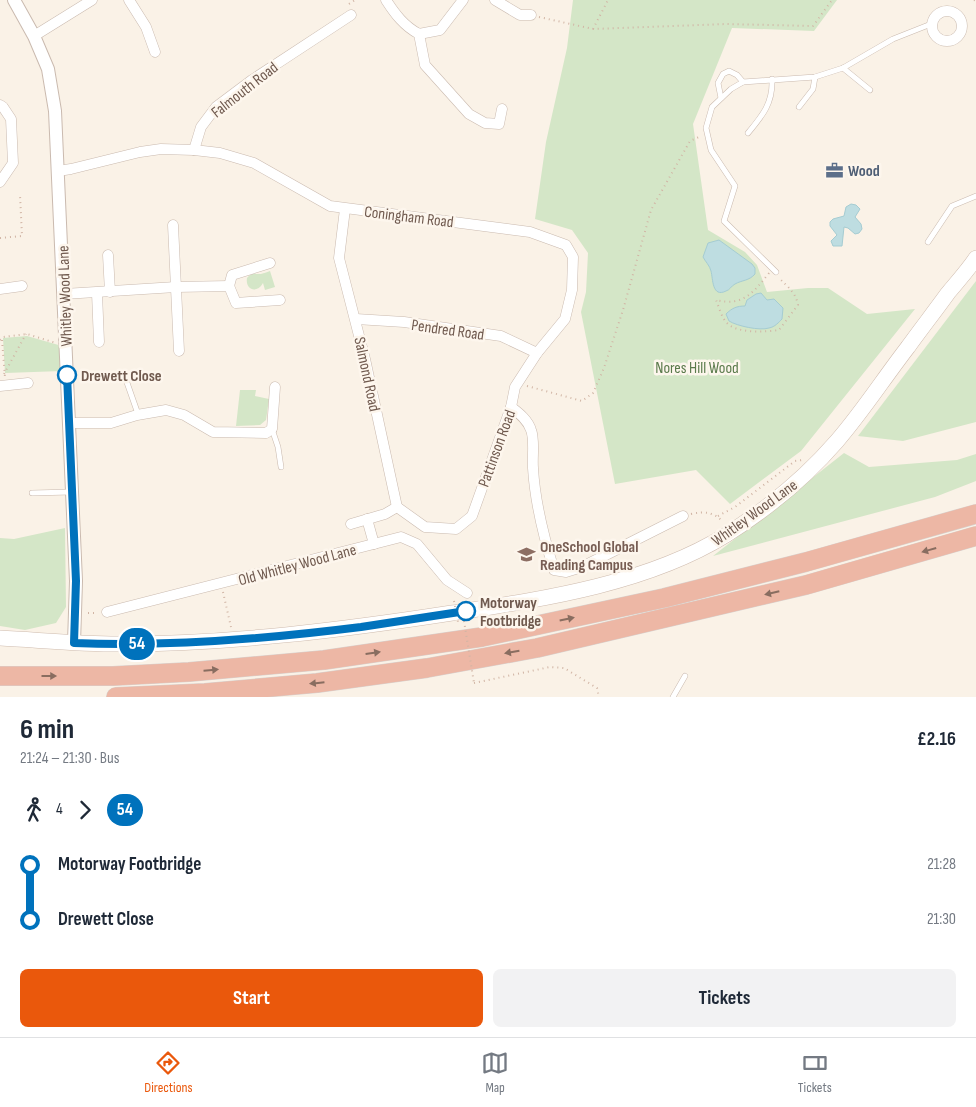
<!DOCTYPE html>
<html lang="en">
<head>
<meta charset="utf-8">
<style>
	:root { --surface:#fff; --page:#f2f2f3; --text:#1f2937; --muted:#747a83; --line:#e0e1e3; --accent:#ea580c }
	body { margin:0; font-family:"Sofia Sans Condensed",sans-serif; background:var(--page); color:var(--text); height:100vh; display:flex; flex-direction:column; font-size:19px; white-space:nowrap }
	* { box-sizing:border-box; margin:0 }
	p { font-size:16px; color:var(--muted) }
	.icon { flex:none; width:28px; height:28px; fill:none; stroke:currentColor; stroke-width:2; stroke-linecap:round; stroke-linejoin:round }
	.map { position:relative; height:697px; overflow:hidden }
	.details { display:flex; flex-direction:column; background:var(--surface); flex:1 }
	.details>* { flex:none }
	.badge { padding:0 10px; border-radius:16px; font-size:18px; line-height:32px }
	.map>.badge { position:absolute; translate:-50% -50%; box-shadow:0 0 0 2px #fff }
	.legs { display:flex; align-items:center; gap:8px; height:55px; padding:0 20px; font-size:16px }
	.legs p { margin-inline-start:auto }
	.headline { display:flex; align-items:center; justify-content:space-between; height:85px; padding:0 20px }
	h1 { font-size:28px; font-weight:700; line-height:38px }
	.button { display:flex; gap:10px; margin-top:auto; padding:10px 20px }
	.button a { flex:1; height:58px; border-radius:8px; background:var(--accent); color:#fff; font-size:20px; font-weight:700; line-height:58px; text-align:center }
	.button a+a { background:var(--page); color:var(--text) }
	ul { padding:0 20px; list-style:none }
	li { display:flex; align-items:center; gap:18px; height:55px; font-size:19px }
	li i { display:grid; place-items:center; width:8px; height:100%; margin:0 6px; background:currentColor }
	li i::after { content:''; width:12px; height:12px; margin:-6px; border:4px solid; border-radius:50%; background:var(--surface) }
	li p { margin-inline-start:auto }
	li:first-child i { background:linear-gradient(#0000 50%,currentColor 0) }
	li:last-child i { background:linear-gradient(currentColor 50%,#0000 0) }
	.tabs { display:flex; justify-content:space-around; align-items:center; height:70px; border-top:1px solid var(--line); background:var(--surface); font-size:14px; color:var(--muted) }
	.tabs a { display:grid; justify-items:center; gap:2px }
	.tabs .current { color:var(--accent) }
	.map>svg:first-child { display:block }
	.green { fill:#d4e6c7 }
	.water { fill:#bedde1; stroke:#a5ccd2 }
	.lines { fill:none; stroke-linecap:round; stroke-linejoin:round }
	.service-casing { stroke:#cabaaf; stroke-width:6 }
	.minor-casing { stroke:#cabaaf; stroke-width:11 }
	.tertiary-casing { stroke:#cabaaf; stroke-width:14 }
	.secondary-casing { stroke:#cfbcaf; stroke-width:16 }
	.motorway-casing { stroke:#d7d1ce; stroke-width:20 }
	.path { stroke:#d1b5a5; stroke-width:2; stroke-dasharray:1 4; stroke-linecap:butt }
	.service { stroke:#fff; stroke-width:5 }
	.minor { stroke:#fff; stroke-width:10 }
	.tertiary { stroke:#fff; stroke-width:12 }
	.secondary { stroke:#fff; stroke-width:15 }
	.motorway { stroke:#edb7a5; stroke-width:19 }
	.path-bridge { stroke:#d1b5a5; stroke-width:2; stroke-dasharray:1 4; stroke-linecap:butt }
	.oneway { fill:#896d60 }
	.line-1-casing { stroke:#fff; stroke-width:11 }
	.line-1 { stroke:#0072bc; stroke-width:8 }
	.stop-1-dot { fill:#fff; stroke:#0072bc; stroke-width:2.5 }
	.labels { text-anchor:middle; stroke-width:5; stroke-linejoin:round; paint-order:stroke }
	.street-label { font-size:16px; fill:#705a4f; stroke:#fdf6ed }
	.service-label { font-size:16px; font-weight:bold; fill:#4e5e75; stroke:#fdf6ed; text-anchor:start }
	.park-label { font-size:16px; fill:#5a7a4b; stroke:#fdf6ed }
	.stop-label { font-size:16px; font-weight:bold; fill:#705a4f; stroke:#fdf6ed; text-anchor:start }
	.education-label { font-size:16px; font-weight:bold; fill:#785e54; stroke:#fdf6ed; text-anchor:start }
</style>
</head>
<body>
<div class="map">
<svg width="976" height="697" viewBox="0 0 976 697">
	<rect width="100%" height="100%" fill="#faf2e7"/>
	<g class="green">
		<path d="M573,0H837L814,31L732,28L693,124L708,230L745,252L757,265L767,292L808,288H828L867,314L915,309L801,451L730,504L696,470L615,484L581,312L586,292L588,253L572,230L535,219L546,142L567,48Z"/>
		<path d="M270,271L275,287L265,290L263,283C257,294 245,290 247,278C252,272 254,274 260,274C262,274 267,272 270,271Z"/>
		<path d="M976,281V422L903,441L858,436Z"/>
		<path d="M27,336L62,346V371L5,373L3,338Z"/>
		<path d="M240,390H256L255,396L269,399L266,420L260,425L236,426Z"/>
		<path d="M844,453L869,467L957,460L976,454V481L935,497L713,556Z"/>
		<path d="M65,528L66,607L56,623L25,630L0,626V538L14,539Z"/>
	</g>
	<g class="water">
		<path d="M851,204L856,205L860,209L855,217L861,224L862,229L859,233L855,234L848,228L844,227L842,246H833L831,241L837,235L830,226V222L833,219L844,216L846,207Z"/>
		<path d="M719,240L752,264L755,268V274C749,281 742,280 735,284C731,286 730,290 726,291C712,298 713,279 711,271C710,266 705,261 703,257L708,243Z"/>
		<path d="M761,293L767,300L774,299L783,308L782,319C779,322 775,327 769,328C760,331 737,326 729,321L726,314C732,308 737,306 745,306L747,300L756,294Z"/>
	</g>
	<g class="lines">
		<defs>
			<g id="service">
				<path d="M843,68L870,90"/>
				<path d="M721,98L718,83L723,74L729,71L737,75L743,82"/>
				<path d="M799,107L813,89L815,77"/>
				<path d="M748,133C763,115 773,103 772,79"/>
				<path d="M928,242L952,206L976,196"/>
				<path d="M776,272L724,221L735,186L711,150L706,128L712,107L731,89L743,82L815,77L843,68L893,39L931,24"/>
				<path d="M125,377L138,414"/>
				<path d="M272,429L278,447L281,467"/>
				<path d="M32,493L71,492"/>
				<path d="M673,697L685,676"/>
			</g>
			<g id="minor">
				<path d="M129,0L146,27L155,52"/>
				<path d="M386,0C395,14 404,26 419,34L425,65L469,114L485,123L499,124L502,109"/>
				<path d="M495,0L520,15H531"/>
				<circle cx="947" cy="26" r="15"/>
				<path d="M419,34L440,30L463,0"/>
				<path d="M34,36L92,0"/>
				<path d="M0,105L3,107L11,119L13,163L0,182"/>
				<path d="M194,150L201,127L216,107L252,80L351,15"/>
				<path d="M58,171L71,169L140,152L161,149L194,150L220,153L254,163L330,206L530,232L566,245L573,257L572,290L565,319L537,353L515,387L511,407L472,516L456,529L425,527L397,507"/>
				<path d="M345,209L339,258L365,359L397,507"/>
				<path d="M173,225L179,351"/>
				<path d="M108,255L110,292"/>
				<path d="M229,286L232,275L270,263"/>
				<path d="M0,289L22,286"/>
				<path d="M97,293L99,342"/>
				<path d="M64,294L176,287L229,286L236,303L280,300"/>
				<path d="M356,319L404,322L501,336L537,353"/>
				<path d="M0,386L28,383"/>
				<path d="M511,407C519,413 528,420 531,430C535,440 532,457 533,468C535,503 544,538 554,570L566,572L582,567L683,516"/>
				<path d="M69,423H111L137,415L166,410L184,415L213,432L266,433L272,429L275,387"/>
				<path d="M367,519L374,544"/>
				<path d="M351,524L385,514L397,507"/>
				<path d="M107,612L401,537L417,544L447,580L467,593"/>
			</g>
			<path id="tertiary" d="M14,0L34,36L48,69L55,111L76,581L74,643"/>
			<path id="secondary" d="M0,638C39,640 78,644 118,644C230,644 342,630 452,613C543,599 647,584 726,535C767,509 805,478 837,441C863,411 884,378 908,347C921,329 935,311 948,293C958,281 968,270 976,258"/>
			<g id="motorway">
				<path d="M0,676H113L189,672L324,660L482,637L664,598L806,562L976,514"/>
				<path d="M116,697L205,693L317,683L427,668L537,648L806,585L976,536"/>
			</g>
		</defs>
		<use href="#service" class="service-casing"/>
		<use href="#minor" class="minor-casing"/>
		<use href="#tertiary" class="tertiary-casing"/>
		<use href="#secondary" class="secondary-casing"/>
		<use href="#motorway" class="motorway-casing"/>
		<g class="path">
			<path d="M974,0L976,1"/>
			<path d="M349,4L355,0"/>
			<path d="M539,17L593,29L726,24L813,26L832,0"/>
			<path d="M593,29L608,0"/>
			<path d="M0,238L22,236L20,195"/>
			<path d="M769,273C754,292 743,307 716,300C719,307 721,316 726,322C736,334 765,332 779,330L798,305C796,293 788,287 779,278"/>
			<path d="M0,340L3,337L27,334L56,343"/>
			<path d="M2,340L5,377"/>
			<path d="M4,374L26,334"/>
			<path d="M527,386L582,401L593,393L604,368L623,310L651,210L690,141L701,136"/>
			<path d="M691,514C704,511 714,512 723,522"/>
			<path d="M718,516L735,507L795,461L803,460"/>
			<path d="M223,592L231,627"/>
			<path d="M88,613H97"/>
			<path d="M474,683L550,667L564,668L597,688L599,697"/>
		</g>
		<use href="#service" class="service"/>
		<use href="#minor" class="minor"/>
		<use href="#tertiary" class="tertiary"/>
		<use href="#secondary" class="secondary"/>
		<use href="#motorway" class="motorway"/>
		<g class="path-bridge">
			<path d="M454,601L458,622"/>
			<path d="M464,621L474,683"/>
		</g>
	</g>
	<defs><path id="oneway-solid" d="M-6-.8H1V-3.2L6.5 0L1 3.2V.8H-6Z" transform="scale(1.25)"/></defs>
	<g class="oneway">
		<use href="#oneway-solid" transform="translate(929 550) rotate(164)"/>
		<use href="#oneway-solid" transform="translate(772 593) rotate(167)"/>
		<use href="#oneway-solid" transform="translate(567 619) rotate(-12)"/>
		<use href="#oneway-solid" transform="translate(512 652) rotate(170)"/>
		<use href="#oneway-solid" transform="translate(373 653) rotate(-8)"/>
		<use href="#oneway-solid" transform="translate(211 670) rotate(-5)"/>
		<use href="#oneway-solid" transform="translate(49 676)"/>
		<use href="#oneway-solid" transform="translate(317 683) rotate(174)"/>
	</g>
	<g class="lines">
		<defs>
			<path id="line-1" d="M67,375L76,581L74,643C170,647 266,639 361,627C396,622 431,616 466,611"/>
		</defs>
		<use href="#line-1" class="line-1-casing"/>
		<use href="#line-1" class="line-1"/>
	</g>
	<defs>
		<symbol id="office-bare" viewBox="-9 -9 18 18"><path d="M-6-3h4V-5.5h4V-3h4V5H-6ZM-1-4.5V-3h2v-1.5ZM-6 0V1H6V0Z" fill="#5c6f8a" stroke="#fdf6ed" stroke-width="2.5" paint-order="stroke"/></symbol>
		<symbol id="school-bare" viewBox="-9 -9 18 18"><path d="M0-5L7-2L0 1L-7-2ZM-4 1L0 2.5L4 1V4Q0 6-4 4Z" fill="#8d6e63" stroke="#fdf6ed" stroke-width="2.5" paint-order="stroke"/></symbol>
	</defs>
	<g fill-rule="evenodd">
		<use href="#office-bare" x="822" y="158" width="25" height="25"/>
		<use href="#school-bare" x="514" y="542" width="25" height="25"/>
	</g>
	<g class="stop-1-dot">
		<circle cx="67" cy="375" r="9"/>
		<circle cx="466" cy="611" r="9"/>
	</g>
	<g class="labels">
		<g class="street-label">
			<text transform="translate(244 89) rotate(-38)" y="6">Falmouth Road</text>
			<text transform="translate(409 216) rotate(7)" y="6">Coningham Road</text>
			<text transform="translate(64 296) rotate(-92)" y="6">Whitley Wood Lane</text>
			<text transform="translate(448 329) rotate(8)" y="6">Pendred Road</text>
			<text transform="translate(368 374) rotate(78)" y="6">Salmond Road</text>
			<text transform="translate(496 448) rotate(-70)" y="6">Pattinson Road</text>
			<text transform="translate(754 512) rotate(-36)" y="6">Whitley Wood Lane</text>
			<text transform="translate(297 564) rotate(-15)" y="6">Old Whitley Wood Lane</text>
		</g>
		<g class="service-label">
			<text x="848" y="176">Wood</text>
		</g>
		<g class="park-label">
			<text x="697" y="373">Nores Hill Wood</text>
		</g>
		<g class="stop-label">
			<text x="81" y="381">Drewett Close</text>
			<text x="480" y="608">Motorway<tspan x="480" dy="18">Footbridge</tspan></text>
		</g>
		<g class="education-label">
			<text x="540" y="552">OneSchool Global<tspan x="540" dy="18">Reading Campus</tspan></text>
		</g>
	</g>
</svg>
<b class="badge" style="left:137px;top:644px;background:#0072bc;color:#fff">54</b>
</div>
<section class="details">
<div class="headline"><div><h1>6 min</h1><p>21:24 – 21:30 · Bus</p></div><b>£2.16</b></div>
<div class="legs"><svg class="icon" aria-label="walk" viewBox="0 0 24 24"><circle cx="13" cy="4" r="2"/><path d="M13 8l-2 6 4 7M11 14l-3 7M7 12l3-4h3l4 4"/></svg>4<svg class="icon" aria-label="forward" viewBox="0 0 24 24"><path d="M9 5l7 7-7 7"/></svg><b class="badge" style="background:#0072bc;color:#fff">54</b></div>
<ul>
<li><i style="color:#0072bc"></i><b>Motorway Footbridge</b><p>21:28</p></li>
<li><i style="color:#0072bc"></i><b>Drewett Close</b><p>21:30</p></li>
</ul>
<div class="button"><a>Start</a><a>Tickets</a></div>
</section>
<nav class="tabs">
<a class="current"><svg class="icon" aria-label="directions" viewBox="0 0 24 24"><path d="M12 3l9 9-9 9-9-9zM9 14v-3h6M13 9l2 2-2 2"/></svg>Directions</a>
<a><svg class="icon" aria-label="map" viewBox="0 0 24 24"><path d="M3 6l6-2 6 2 6-2v14l-6 2-6-2-6 2zM9 4v14M15 6v14"/></svg>Map</a>
<a><svg class="icon" aria-label="tickets" viewBox="0 0 24 24"><path d="M3 7h18v10H3zM15 7v10"/></svg>Tickets</a>
</nav>
</body>
</html>
